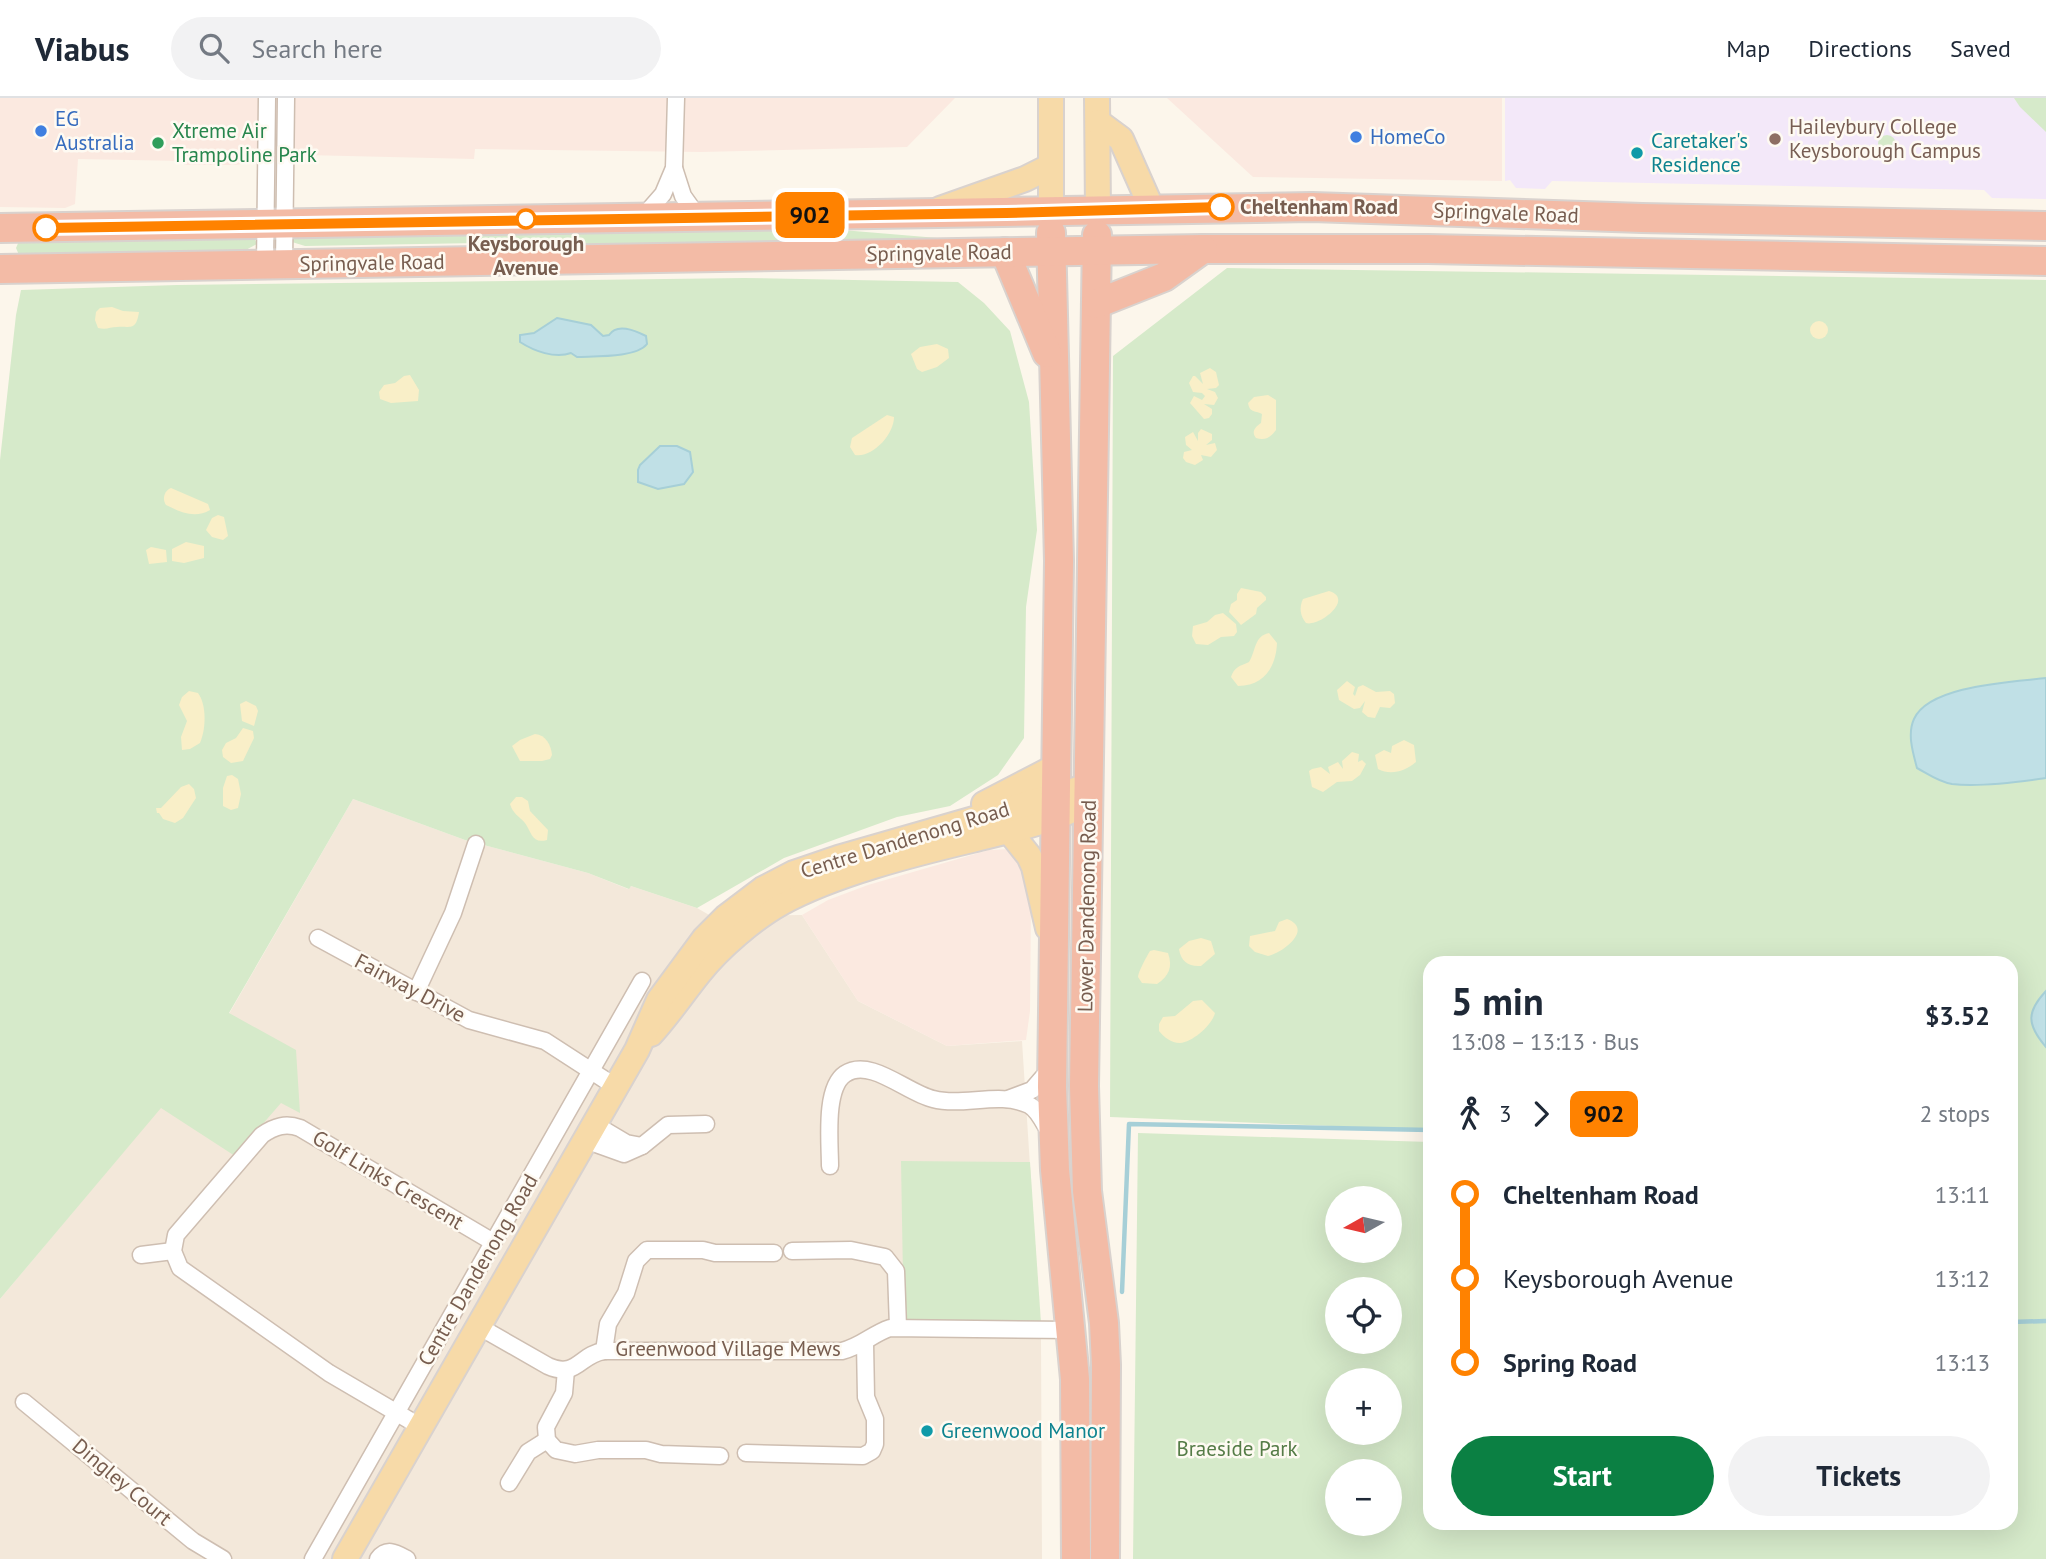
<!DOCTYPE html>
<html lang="en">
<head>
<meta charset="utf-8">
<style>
	:root { --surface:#fff; --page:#f2f2f3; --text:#1f2937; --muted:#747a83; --line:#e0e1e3; --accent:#0b8043 }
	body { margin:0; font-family:"PT Sans",sans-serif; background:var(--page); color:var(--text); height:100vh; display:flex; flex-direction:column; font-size:26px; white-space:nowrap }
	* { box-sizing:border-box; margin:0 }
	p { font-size:23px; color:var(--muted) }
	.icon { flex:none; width:38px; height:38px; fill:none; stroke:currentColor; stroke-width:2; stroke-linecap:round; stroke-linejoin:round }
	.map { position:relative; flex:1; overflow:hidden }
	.sheet { position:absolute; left:1423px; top:858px; width:595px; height:574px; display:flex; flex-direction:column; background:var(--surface); border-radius:21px; box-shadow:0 7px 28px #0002 }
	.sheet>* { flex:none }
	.badge { padding:0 14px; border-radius:10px; font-size:24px; line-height:46px }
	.needle { width:46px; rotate:262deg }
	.fabs { position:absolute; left:1325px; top:1088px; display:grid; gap:14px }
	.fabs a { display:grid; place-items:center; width:77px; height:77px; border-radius:50%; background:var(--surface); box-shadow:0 7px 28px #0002; font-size:35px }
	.map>.badge { position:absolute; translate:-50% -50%; box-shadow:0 0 0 4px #fff }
	.legs { display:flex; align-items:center; gap:10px; height:77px; padding:0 28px; font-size:23px }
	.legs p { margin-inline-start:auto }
	.head { display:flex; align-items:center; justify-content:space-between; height:119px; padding:0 28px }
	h1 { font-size:38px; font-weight:800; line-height:52px }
	.button { display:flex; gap:14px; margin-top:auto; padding:14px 28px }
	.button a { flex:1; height:80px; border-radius:42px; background:var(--accent); color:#fff; font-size:28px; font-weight:800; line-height:80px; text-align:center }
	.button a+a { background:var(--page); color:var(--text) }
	ul { padding:0 28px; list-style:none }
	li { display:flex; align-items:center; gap:24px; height:84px; font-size:26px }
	li i { display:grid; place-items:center; width:10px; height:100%; margin:0 9px; background:currentColor }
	li i::after { content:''; width:18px; height:18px; margin:-9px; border:5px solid; border-radius:50%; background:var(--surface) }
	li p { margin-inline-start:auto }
	li:first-child i { background:linear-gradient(#0000 50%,currentColor 0) }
	li:last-child i { background:linear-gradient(currentColor 50%,#0000 0) }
	header { display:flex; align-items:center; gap:42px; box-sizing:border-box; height:98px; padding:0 35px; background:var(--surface); border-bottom:2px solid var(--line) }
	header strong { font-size:33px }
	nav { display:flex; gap:38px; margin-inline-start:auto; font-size:24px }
	.search { width:490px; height:63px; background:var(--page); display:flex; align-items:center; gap:18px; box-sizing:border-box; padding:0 24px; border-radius:38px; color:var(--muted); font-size:26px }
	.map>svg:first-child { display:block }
	.residential { fill:#f3e8da }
	.commercial { fill:#fbe9e0 }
	.education { fill:#f3e8f9 }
	.green { fill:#d6eaca; fill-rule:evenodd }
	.sand { fill:#f9efc8 }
	.water { fill:#c0e0e6; stroke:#a6cfd7; stroke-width:2 }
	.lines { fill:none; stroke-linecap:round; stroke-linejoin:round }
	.stream { stroke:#a6cfd7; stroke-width:4.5 }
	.street-casing { stroke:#cebeb1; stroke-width:19 }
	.primary-casing { stroke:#d9d2ce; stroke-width:28 }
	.highway-casing { stroke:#d9d2ce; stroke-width:32 }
	.street { stroke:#fff; stroke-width:16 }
	.primary { stroke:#f7daa8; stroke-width:24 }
	.highway { stroke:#f3bba6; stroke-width:28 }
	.line-1-casing { stroke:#fff; stroke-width:16 }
	.line-1 { stroke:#ff8200; stroke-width:10 }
	.shop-dot { fill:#3f7fe0; stroke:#fefaf2; stroke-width:2.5 }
	.education-dot { fill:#8d6e63; stroke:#fefaf2; stroke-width:2.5 }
	.leisure-dot { fill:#2e9e5b; stroke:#fefaf2; stroke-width:2.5 }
	.culture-dot { fill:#0f9aa8; stroke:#fefaf2; stroke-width:2.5 }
	.stop-1-dot { fill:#fff; stroke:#ff8200; stroke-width:3.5 }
	.labels { text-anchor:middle; stroke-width:5; stroke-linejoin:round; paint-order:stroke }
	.shop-label { font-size:21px; fill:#366cbe; stroke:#fefaf2; text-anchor:start }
	.education-label { font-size:21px; fill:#785e54; stroke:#fefaf2; text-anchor:start }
	.leisure-label { font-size:21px; fill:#27864d; stroke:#fefaf2; text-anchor:start }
	.culture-label { font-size:21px; fill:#0d838f; stroke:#fefaf2; text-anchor:start }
	.stop-label { font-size:21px; font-weight:bold; fill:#775d4f; stroke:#fefaf2; text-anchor:start }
	.street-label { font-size:21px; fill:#775d4f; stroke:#fefaf2 }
	.park-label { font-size:21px; fill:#557c47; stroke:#fefaf2 }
</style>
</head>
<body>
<header>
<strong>Viabus</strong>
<div class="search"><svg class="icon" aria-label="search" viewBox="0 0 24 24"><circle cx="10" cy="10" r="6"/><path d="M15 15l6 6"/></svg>Search here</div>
<nav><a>Map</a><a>Directions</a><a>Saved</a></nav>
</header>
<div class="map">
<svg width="2046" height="1461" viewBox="0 0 2046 1461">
	<rect width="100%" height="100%" fill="#fcf6eb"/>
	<path class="residential" d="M353,701L465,742L588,775L628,791L631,788L697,810L711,818L802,817L858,903L947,948L1022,943L1041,1240L1042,1461H0V1201L207,954Z"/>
	<g class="commercial">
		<path d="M0,0H955L907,49L701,54L475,51L474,61L305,57L235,67H184L183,63L78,61L75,106L65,110L0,109Z"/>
		<path d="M1167,0H1502V83L1253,79Z"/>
		<path d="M1011,751L1022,768L1031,801L1030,913L1026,942L947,948L858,903L802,817L828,802L868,787L989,752Z"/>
	</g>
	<path class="education" d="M1505,0H2046V101L1992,100L1984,92L1552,83L1545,91L1516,90L1510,82L1505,83Z"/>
	<g class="green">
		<path d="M2014,0H2046V34L2020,9Z"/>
		<circle cx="1887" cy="46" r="9"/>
		<path d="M794,128L938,140V144L565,151L478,145L305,148L292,144L293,139Z"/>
		<path d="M254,139L257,146L242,154L20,159L16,150L19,143Z"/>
		<path d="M1227,170L2046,182V1461H1133L1138,1035L1430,1044V1424H2011V864H1430V1032L1110,1019L1113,258ZM1337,1101H1390V1153H1337ZM1337,1192H1390V1244H1337ZM1337,1283H1390V1335H1337ZM1337,1374H1390V1426H1337Z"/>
		<path d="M744,180L958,184L984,205L1010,233L1029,304L1037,432L1026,509L1024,640L998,677L950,708L897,719L784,760L697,810L631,788L629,791L588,775L465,742L353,701L229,915L296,952L300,1015L281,1005L235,1058L161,1010L0,1201V362L16,217L21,192L177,187Z"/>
		<path d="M901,1063L1030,1064L1041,1225L910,1223L907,1221L903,1180Z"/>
	</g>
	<g class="sand">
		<path d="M112,209L123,213L139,214C136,233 131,228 117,229C110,229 107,232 98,230L95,222L96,214L100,210Z"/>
		<circle cx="1819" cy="232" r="9"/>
		<path d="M937,246L948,251L949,260L937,269L922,274L917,271L911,256L920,249Z"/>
		<path d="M1210,270L1216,274L1219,287L1216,290L1207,291L1215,294L1218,300L1214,307L1204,306L1212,311V316L1209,320L1204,321L1190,305L1194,298L1202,302L1205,298L1202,295L1193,294L1189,285L1193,278H1195L1203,286L1200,275Z"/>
		<path d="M410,277L419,292L418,303L391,305L380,301L379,294L384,287L395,285L404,278Z"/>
		<path d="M1268,297L1276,302V332C1271,339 1265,343 1256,340C1251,334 1255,329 1261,325L1262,316C1254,312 1250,315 1248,305L1254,299Z"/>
		<path d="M887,317L894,319C894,336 873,360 855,357L850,349L852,340Z"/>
		<path d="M1201,331L1212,336V342L1206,347L1215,345L1217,352L1211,359L1201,357L1203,362L1195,367L1186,364L1183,360L1184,354L1192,352L1186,347L1185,339L1193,334L1198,343V335Z"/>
		<path d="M171,390L208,406L210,412C195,421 180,414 166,407C162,401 164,393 171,390Z"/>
		<path d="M218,417L224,419L228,438L223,442L212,439L206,432L212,420Z"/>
		<path d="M186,444L204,448V460L184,465L172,463V451Z"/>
		<path d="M151,449L166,452L167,464L149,466L146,452Z"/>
		<path d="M1241,490L1261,494L1266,499V502L1257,510L1256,516L1241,527L1229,514L1231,506L1237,502V496Z"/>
		<path d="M1329,493C1355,501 1319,529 1306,525C1300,518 1299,509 1303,501Z"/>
		<path d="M1223,515L1236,526L1237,534L1234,538L1221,539L1208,547L1196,546L1192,538L1193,528L1207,524L1215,517Z"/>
		<path d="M1269,535L1277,545C1276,569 1264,588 1238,588L1231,579C1234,569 1240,568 1249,564C1256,553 1254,538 1269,535Z"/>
		<path d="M1347,583L1355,589L1353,596L1355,598L1358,589L1363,587L1376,594L1390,593L1394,596L1395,605L1390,610L1380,609L1375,620L1368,619L1362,614L1365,603L1360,610L1354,611L1339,602L1337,592Z"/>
		<path d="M189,593L198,595C207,607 206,632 200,645L190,651L182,652L181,639L187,623L179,607L182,599Z"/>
		<path d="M246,603L256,608L258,613L254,628L242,623L240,606Z"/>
		<path d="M243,630L253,633L254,640L243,663L231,665L223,659L222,652L226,645L236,640Z"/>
		<path d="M535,636C546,637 551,647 552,657L550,661L542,663H520L512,648L520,642Z"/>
		<path d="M1404,642L1414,647L1416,664C1405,673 1391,678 1378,671L1375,657L1384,652L1391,655L1392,648Z"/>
		<path d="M1352,654L1359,656L1358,664L1362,662L1366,666L1360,677L1352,683L1337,684L1323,694L1312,689L1309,673L1312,671L1321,669L1330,676L1328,669L1338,664L1343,671L1342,663Z"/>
		<path d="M232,677L238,681L241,696L238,710L231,712L223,708V690L227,678Z"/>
		<path d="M189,686L194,691L196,700L183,720L175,725L163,721L159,715H157L156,710H161L181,689Z"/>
		<path d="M516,699H522L528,703L530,713L548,732L547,742C532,746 532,735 525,725C519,718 513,716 510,706Z"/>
		<path d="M1287,821C1314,831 1283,855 1268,858L1255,854L1249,848L1250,838L1275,833L1279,824Z"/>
		<path d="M1201,840L1211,843L1215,856L1201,868C1189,869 1181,864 1179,851L1189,843Z"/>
		<path d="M1154,852L1168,855C1173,869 1169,878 1157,886L1142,885L1138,879C1138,874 1147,858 1150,853Z"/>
		<path d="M1202,902L1215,915C1212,927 1193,944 1180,945C1171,945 1164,939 1159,933V926L1163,919L1175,918L1193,903Z"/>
	</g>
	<g class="water">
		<path d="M557,220L591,227L603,238L609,237C617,225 634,232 646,238L647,246C636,260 595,258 577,259L571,255C555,261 534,253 520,244V237L534,235Z"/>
		<path d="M660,348H677L690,354L693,374L684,386L658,391L638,384V372L640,367Z"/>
		<path d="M2046,580V680C2019,684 1979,689 1952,686C1939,684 1928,676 1917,670C1913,655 1907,636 1914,621C1929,587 2013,584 2046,580Z"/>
		<path d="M2046,893V949C2027,927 2026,914 2046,893Z"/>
	</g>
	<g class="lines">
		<g class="stream">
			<path d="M1122,1194L1129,1026L1430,1032"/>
			<path d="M2011,1224L2046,1223"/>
		</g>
		<defs>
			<g id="street">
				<path d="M674,70L683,98L698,119"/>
				<path d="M642,120L663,96L674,70L676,0"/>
				<path d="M284,166L286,0"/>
				<path d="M265,167L267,0"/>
				<path d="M318,840L469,922L545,943L616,989"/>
				<path d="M416,894L453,815L476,746"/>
				<path d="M1008,1001L1032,992L1051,970"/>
				<path d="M594,1026L626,1045L642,1048"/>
				<path d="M585,1042L624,1056L642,1048L668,1027L706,1026"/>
				<path d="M830,1068C830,1045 824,990 845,976C870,959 907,995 933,1001C964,1009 999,993 1029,1007C1039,1012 1045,1028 1051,1037"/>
				<path d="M792,1153L851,1152L885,1159L896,1173L898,1229"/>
				<path d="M141,1157L173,1153"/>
				<path d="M478,1228L548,1268C577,1281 580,1256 604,1253H842C862,1248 872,1236 890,1230L1072,1232"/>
				<path d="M604,1253L608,1226L626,1195L636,1163L647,1152H703L715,1155H774"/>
				<path d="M566,1272L564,1295L546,1329L547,1342L556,1352L575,1356L598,1352H646L661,1356L720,1358"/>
				<path d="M24,1304L193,1443L223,1461"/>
				<path d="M421,1329L329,1275L180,1170L173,1153L176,1137L262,1037C275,1028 286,1025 300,1030L493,1144"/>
				<path d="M746,1355L863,1358L872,1353L875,1346V1321L866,1299L865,1245"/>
				<path d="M509,1385L528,1354L547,1342"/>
				<path d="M313,1461L642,883"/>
				<path d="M378,1461C387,1449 396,1455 407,1461"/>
			</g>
			<g id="primary">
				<path d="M1097,0L1098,113"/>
				<path d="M1098,24L1121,41L1152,111"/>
				<path d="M940,111L1025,81L1051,68"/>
				<path d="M1051,115V0"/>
				<path d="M984,706L1057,668"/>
				<path d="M1009,733L1029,758L1034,769L1048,830"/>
				<path d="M651,936C669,916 683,895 700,874C719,850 754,820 781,805C834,776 913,756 972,742C1011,732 1053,724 1088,704"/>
				<path d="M345,1461L637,952L659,902L704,841L726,819L763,791L794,775L838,760L1089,688"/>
			</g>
			<g id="highway">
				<path d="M0,130L1312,109L1642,120L2046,128"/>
				<path d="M1051,135L1059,463L1052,989L1055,1072L1075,1281L1076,1461"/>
				<path d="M1097,137L1084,988L1087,1093L1104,1225L1106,1267L1105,1461"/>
				<path d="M1005,154L1047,255"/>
				<path d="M0,171L1203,151H1428L2046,163"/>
				<path d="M1096,206L1164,179L1203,151"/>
			</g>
		</defs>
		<use href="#street" class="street-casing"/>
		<use href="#primary" class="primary-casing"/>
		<use href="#highway" class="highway-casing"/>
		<use href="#street" class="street"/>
		<use href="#primary" class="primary"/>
		<use href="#highway" class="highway"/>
	</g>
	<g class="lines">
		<defs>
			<path id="line-1" d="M46,130L1006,115L1221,109"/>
		</defs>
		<use href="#line-1" class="line-1-casing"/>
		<use href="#line-1" class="line-1"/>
	</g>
	<g class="shop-dot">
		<circle cx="41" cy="33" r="7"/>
		<circle cx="1356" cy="39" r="7"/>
	</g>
	<circle class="education-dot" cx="1775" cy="41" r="7"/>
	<circle class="leisure-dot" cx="158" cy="45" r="7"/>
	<g class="culture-dot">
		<circle cx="1637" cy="55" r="7"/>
		<circle cx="927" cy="1333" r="7"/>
	</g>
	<g class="stop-1-dot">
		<circle cx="1221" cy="109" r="12"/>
		<circle cx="526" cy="121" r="9"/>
		<circle cx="46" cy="130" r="12"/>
	</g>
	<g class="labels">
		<g class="shop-label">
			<text x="55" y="28">EG<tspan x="55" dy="24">Australia</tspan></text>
			<text x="1370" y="46">HomeCo</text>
		</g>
		<g class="education-label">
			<text x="1789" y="36">Haileybury College<tspan x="1789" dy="24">Keysborough Campus</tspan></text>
		</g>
		<g class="leisure-label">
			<text x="172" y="40">Xtreme Air<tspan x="172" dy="24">Trampoline Park</tspan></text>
		</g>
		<g class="culture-label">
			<text x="1651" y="50">Caretaker's<tspan x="1651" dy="24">Residence</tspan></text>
			<text x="941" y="1340">Greenwood Manor</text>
		</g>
		<g class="stop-label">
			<text x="1240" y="116">Cheltenham Road</text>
			<text x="526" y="153" text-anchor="middle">Keysborough<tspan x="526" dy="24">Avenue</tspan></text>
		</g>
		<g class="street-label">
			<text transform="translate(1506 115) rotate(2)" y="7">Springvale Road</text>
			<text transform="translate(939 155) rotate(-1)" y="7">Springvale Road</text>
			<text transform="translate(372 165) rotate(-1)" y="7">Springvale Road</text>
			<text transform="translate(905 742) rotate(-17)" y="7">Centre Dandenong Road</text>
			<text transform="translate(1087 808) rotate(-89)" y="7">Lower Dandenong Road</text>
			<text transform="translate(410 890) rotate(28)" y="7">Fairway Drive</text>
			<text transform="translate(388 1082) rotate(31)" y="7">Golf Links Crescent</text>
			<text transform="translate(478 1172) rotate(-60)" y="7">Centre Dandenong Road</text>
			<text x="728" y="1258">Greenwood Village Mews</text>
			<text transform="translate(122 1384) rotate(40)" y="7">Dingley Court</text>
		</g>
		<g class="park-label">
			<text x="1237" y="1358">Braeside Park</text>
		</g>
	</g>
</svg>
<div class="fabs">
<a><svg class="needle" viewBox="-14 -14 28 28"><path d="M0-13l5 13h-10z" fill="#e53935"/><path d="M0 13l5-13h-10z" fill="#747a83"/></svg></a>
<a><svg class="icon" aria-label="locate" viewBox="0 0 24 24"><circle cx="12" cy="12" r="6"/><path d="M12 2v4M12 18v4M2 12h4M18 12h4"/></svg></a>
<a>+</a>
<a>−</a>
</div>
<b class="badge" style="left:810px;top:117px;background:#ff8200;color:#111">902</b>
<section class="sheet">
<div class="head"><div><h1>5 min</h1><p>13:08 – 13:13 · Bus</p></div><b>$3.52</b></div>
<div class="legs"><svg class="icon" aria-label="walk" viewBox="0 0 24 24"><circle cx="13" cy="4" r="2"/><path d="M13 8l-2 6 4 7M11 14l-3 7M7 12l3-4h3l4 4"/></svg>3<svg class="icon" aria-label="forward" viewBox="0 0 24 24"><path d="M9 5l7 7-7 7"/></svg><b class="badge" style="background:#ff8200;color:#111">902</b><p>2 stops</p></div>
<ul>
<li><i style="color:#ff8200"></i><b>Cheltenham Road</b><p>13:11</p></li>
<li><i style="color:#ff8200"></i><span>Keysborough Avenue</span><p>13:12</p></li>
<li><i style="color:#ff8200"></i><b>Spring Road</b><p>13:13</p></li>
</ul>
<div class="button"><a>Start</a><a>Tickets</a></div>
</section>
</div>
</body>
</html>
